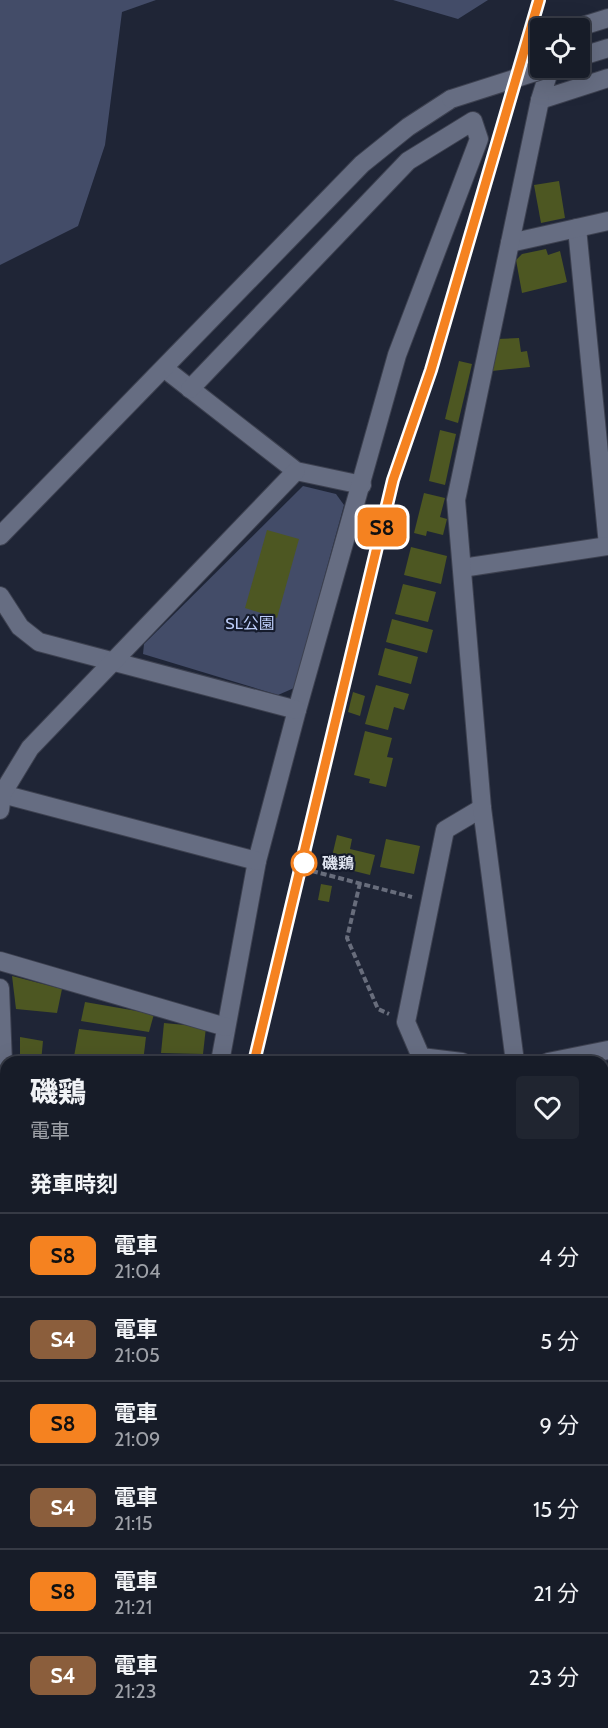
<!DOCTYPE html>
<html lang="ja">
<head>
<meta charset="utf-8">
<style>
	:root { --surface:#171c28; --page:#202530; --text:#f1f3f6; --muted:#9ea1a8; --line:#363a45 }
	body { margin:0; font-family:Cabin,"Noto Sans JP",sans-serif; background:var(--page); color:var(--text); height:100vh; display:flex; flex-direction:column; font-size:22px; white-space:nowrap }
	* { box-sizing:border-box; margin:0 }
	p { font-size:20px; color:var(--muted) }
	.icon { flex:none; width:33px; height:33px; fill:none; stroke:currentColor; stroke-width:2; stroke-linecap:round; stroke-linejoin:round }
	.map { position:relative; flex:1; overflow:hidden }
	.side { position:absolute; left:0px; top:1056px; width:609px; height:672px; display:flex; flex-direction:column; background:var(--surface); border-radius:18px 18px 0 0; box-shadow:0 6px 24px #0002,0 0 0 2px var(--line) }
	.side>* { flex:none }
	.badge { padding:0 12px; border-radius:9px; font-size:21px; line-height:39px }
	.controls { position:absolute; left:530px; top:18px; display:grid; gap:12px }
	.controls a { display:grid; place-items:center; width:60px; height:60px; border-radius:6px; background:var(--surface); box-shadow:0 6px 24px #0002,0 0 0 2px var(--line); font-size:30px }
	.map>.badge { position:absolute; translate:-50% -50%; box-shadow:0 0 0 3px #fff }
	h2 { padding:0 30px; font-size:22px; line-height:54px }
	.round { display:grid; place-items:center; flex:none; width:63px; height:63px; border-radius:6px; background:var(--page) }
	.headline { display:flex; align-items:center; justify-content:space-between; height:102px; padding:0 30px }
	h1 { font-size:28px; font-weight:800; line-height:45px }
	ul { padding:0; list-style:none }
	li { display:flex; align-items:center; gap:18px; height:84px; padding:0 30px; border-top:2px solid var(--line) }
	li div { flex:1 }
	li b { display:block; font-size:22px }
	li em { font-style:normal }
	li .badge { min-width:66px; font-weight:700; text-align:center }
	.map>svg:first-child { display:block }
	.green { fill:#434c68 }
	.building { fill:#4d5722 }
	.lines { fill:none; stroke-linecap:round; stroke-linejoin:round }
	.minor-casing { stroke:#3d4150; stroke-width:20 }
	.path { stroke:#686d7c; stroke-width:4; stroke-dasharray:6 3; stroke-linecap:butt }
	.minor { stroke:#666d82; stroke-width:18 }
	.rail { stroke:#787d8c; stroke-width:4.5; stroke-dasharray:9 4.5; stroke-linecap:butt }
	.minor-bridge-casing { stroke:#3d4150; stroke-width:20; stroke-linecap:butt }
	.minor-bridge { stroke:#666d82; stroke-width:18 }
	.line-casing { stroke:#fff; stroke-width:14 }
	.line { stroke:#f58220; stroke-width:9 }
	.stop-dot { fill:#fff; stroke:#f58220; stroke-width:3 }
	.labels { text-anchor:middle; stroke-width:4.5; stroke-linejoin:round; paint-order:stroke }
	.park-label { font-size:16px; fill:#bdcdf9; stroke:#151b2c }
	.stop-label { font-size:16px; font-weight:bold; fill:#e1e6f2; stroke:#151b2c; text-anchor:start }
</style>
</head>
<body>
<div class="map">
<svg width="608" height="1728" viewBox="0 0 608 1728">
	<rect width="100%" height="100%" fill="#1f2536"/>
	<g class="green">
		<path d="M0,0H156L122,12L105,145L78,226L0,265Z"/>
		<path d="M393,0H488L458,19Z"/>
		<path d="M303,486L336,494L344,505L294,688L278,695L143,654L144,644Z"/>
	</g>
	<g class="building">
		<path d="M559,181L565,218L541,223L534,185Z"/>
		<path d="M546,249L548,255L560,251L567,282L522,293L516,260L522,254Z"/>
		<path d="M519,338L521,352L527,351L530,367L492,371L497,339Z"/>
		<path d="M459,361L472,364L458,423L445,419Z"/>
		<path d="M440,430L456,434L445,485L429,481Z"/>
		<path d="M424,493L445,498L440,517L447,519L443,535L427,531L426,536L414,533Z"/>
		<path d="M267,530L299,539L277,618L245,608Z"/>
		<path d="M411,547L447,556L441,584L404,575Z"/>
		<path d="M403,584L436,592L428,622L395,614Z"/>
		<path d="M392,619L433,630L427,653L386,642Z"/>
		<path d="M385,648L418,657L411,684L378,675Z"/>
		<path d="M376,685L409,694L404,710L394,707L388,730L365,724Z"/>
		<path d="M353,692L365,696L360,716L348,712Z"/>
		<path d="M365,731L392,738L387,757L393,758L386,787L369,783L370,779L354,775Z"/>
		<path d="M337,835L352,839L350,849L375,855L370,875L330,865Z"/>
		<path d="M386,839L420,846L414,874L380,867Z"/>
		<path d="M321,884L332,886L329,902L318,900Z"/>
		<path d="M12,976L62,989L57,1013L16,1009Z"/>
		<path d="M85,1002L154,1014L149,1032L81,1021Z"/>
		<path d="M164,1023L206,1027L203,1054L161,1053Z"/>
		<path d="M79,1029L146,1037L143,1062H73Z"/>
		<path d="M20,1037L43,1041L41,1062H20Z"/>
		<rect x="0" y="1382" width="6" height="41"/>
		<path d="M6,1559V1583L0,1578V1569Z"/>
		<path d="M0,1608L6,1613V1641L0,1636Z"/>
		<path d="M80,1722H110L109,1728L79,1726Z"/>
		<path d="M500,1722H578L577,1728H499Z"/>
	</g>
	<g class="lines">
		<defs>
			<g id="minor">
				<path d="M576,28L608,18"/>
				<path d="M579,57L608,48"/>
				<path d="M550,68L540,100L608,78"/>
				<path d="M577,228L608,545"/>
				<path d="M510,243L608,221"/>
				<path d="M165,369L296,471L362,485"/>
				<path d="M190,389L408,161L473,121L479,139L397,355L297,710L257,861L220,1062"/>
				<path d="M0,536L362,164L408,127L451,99"/>
				<path d="M462,568L608,546"/>
				<path d="M0,596L20,627L39,642L297,710"/>
				<path d="M2,794L257,861"/>
				<path d="M0,810L2,794L30,748L296,471"/>
				<path d="M0,961L226,1027"/>
				<path d="M0,988L6,1138"/>
				<path d="M462,1062L421,1057L406,1022L445,830L482,808"/>
				<path d="M515,1062L482,808L456,500L540,100"/>
				<path d="M548,1062L608,1050"/>
				<path d="M603,1220L608,1219"/>
				<path d="M0,1366H6"/>
				<path d="M603,1648L608,1649"/>
				<path d="M25,1728L30,1722"/>
			</g>
		</defs>
		<use href="#minor" class="minor-casing"/>
		<g class="path">
			<path d="M312,871L412,897"/>
			<path d="M360,883L347,938L378,1009L389,1014"/>
		</g>
		<use href="#minor" class="minor"/>
		<g class="rail">
			<path d="M254,1062L393,480L431,370L539,0"/>
			<path d="M0,1675L6,1666"/>
		</g>
		<defs>
			<path id="minor-bridge" d="M451,99L548,68"/>
		</defs>
		<use href="#minor-bridge" class="minor-bridge-casing"/>
		<use href="#minor-bridge" class="minor-bridge"/>
	</g>
	<g class="lines">
		<defs>
			<path id="line" d="M254,1062L393,480L431,370L539,0"/>
		</defs>
		<use href="#line" class="line-casing"/>
		<use href="#line" class="line"/>
	</g>
	<circle class="stop-dot" cx="304" cy="863" r="12"/>
	<g class="labels">
		<g class="park-label">
			<text x="250" y="629">SL公園</text>
		</g>
		<g class="stop-label">
			<text x="322" y="869">磯鶏</text>
		</g>
	</g>
</svg>
<div class="controls">
<a><svg class="icon" aria-label="locate" viewBox="0 0 24 24"><circle cx="12" cy="12" r="6"/><path d="M12 2v4M12 18v4M2 12h4M18 12h4"/></svg></a>
</div>
<b class="badge" style="left:382px;top:527px;background:#f58220;color:#111">S8</b>
<section class="side">
<div class="headline"><div><h1>磯鶏</h1><p>電車</p></div><a class="round"><svg class="icon" aria-label="heart" viewBox="0 0 24 24"><path d="M12 20l-8-8c-3-5 5-10 8-4 3-6 11-1 8 4z"/></svg></a></div>
<h2>発車時刻</h2>
<ul>
<li><span class="badge" style="background:#f58220;color:#111">S8</span><div><b>電車</b><p>21:04</p></div><em>4 分</em></li>
<li><span class="badge" style="background:#8b5e3c;color:#fff">S4</span><div><b>電車</b><p>21:05</p></div><em>5 分</em></li>
<li><span class="badge" style="background:#f58220;color:#111">S8</span><div><b>電車</b><p>21:09</p></div><em>9 分</em></li>
<li><span class="badge" style="background:#8b5e3c;color:#fff">S4</span><div><b>電車</b><p>21:15</p></div><em>15 分</em></li>
<li><span class="badge" style="background:#f58220;color:#111">S8</span><div><b>電車</b><p>21:21</p></div><em>21 分</em></li>
<li><span class="badge" style="background:#8b5e3c;color:#fff">S4</span><div><b>電車</b><p>21:23</p></div><em>23 分</em></li>
</ul>
</section>
</div>
</body>
</html>
